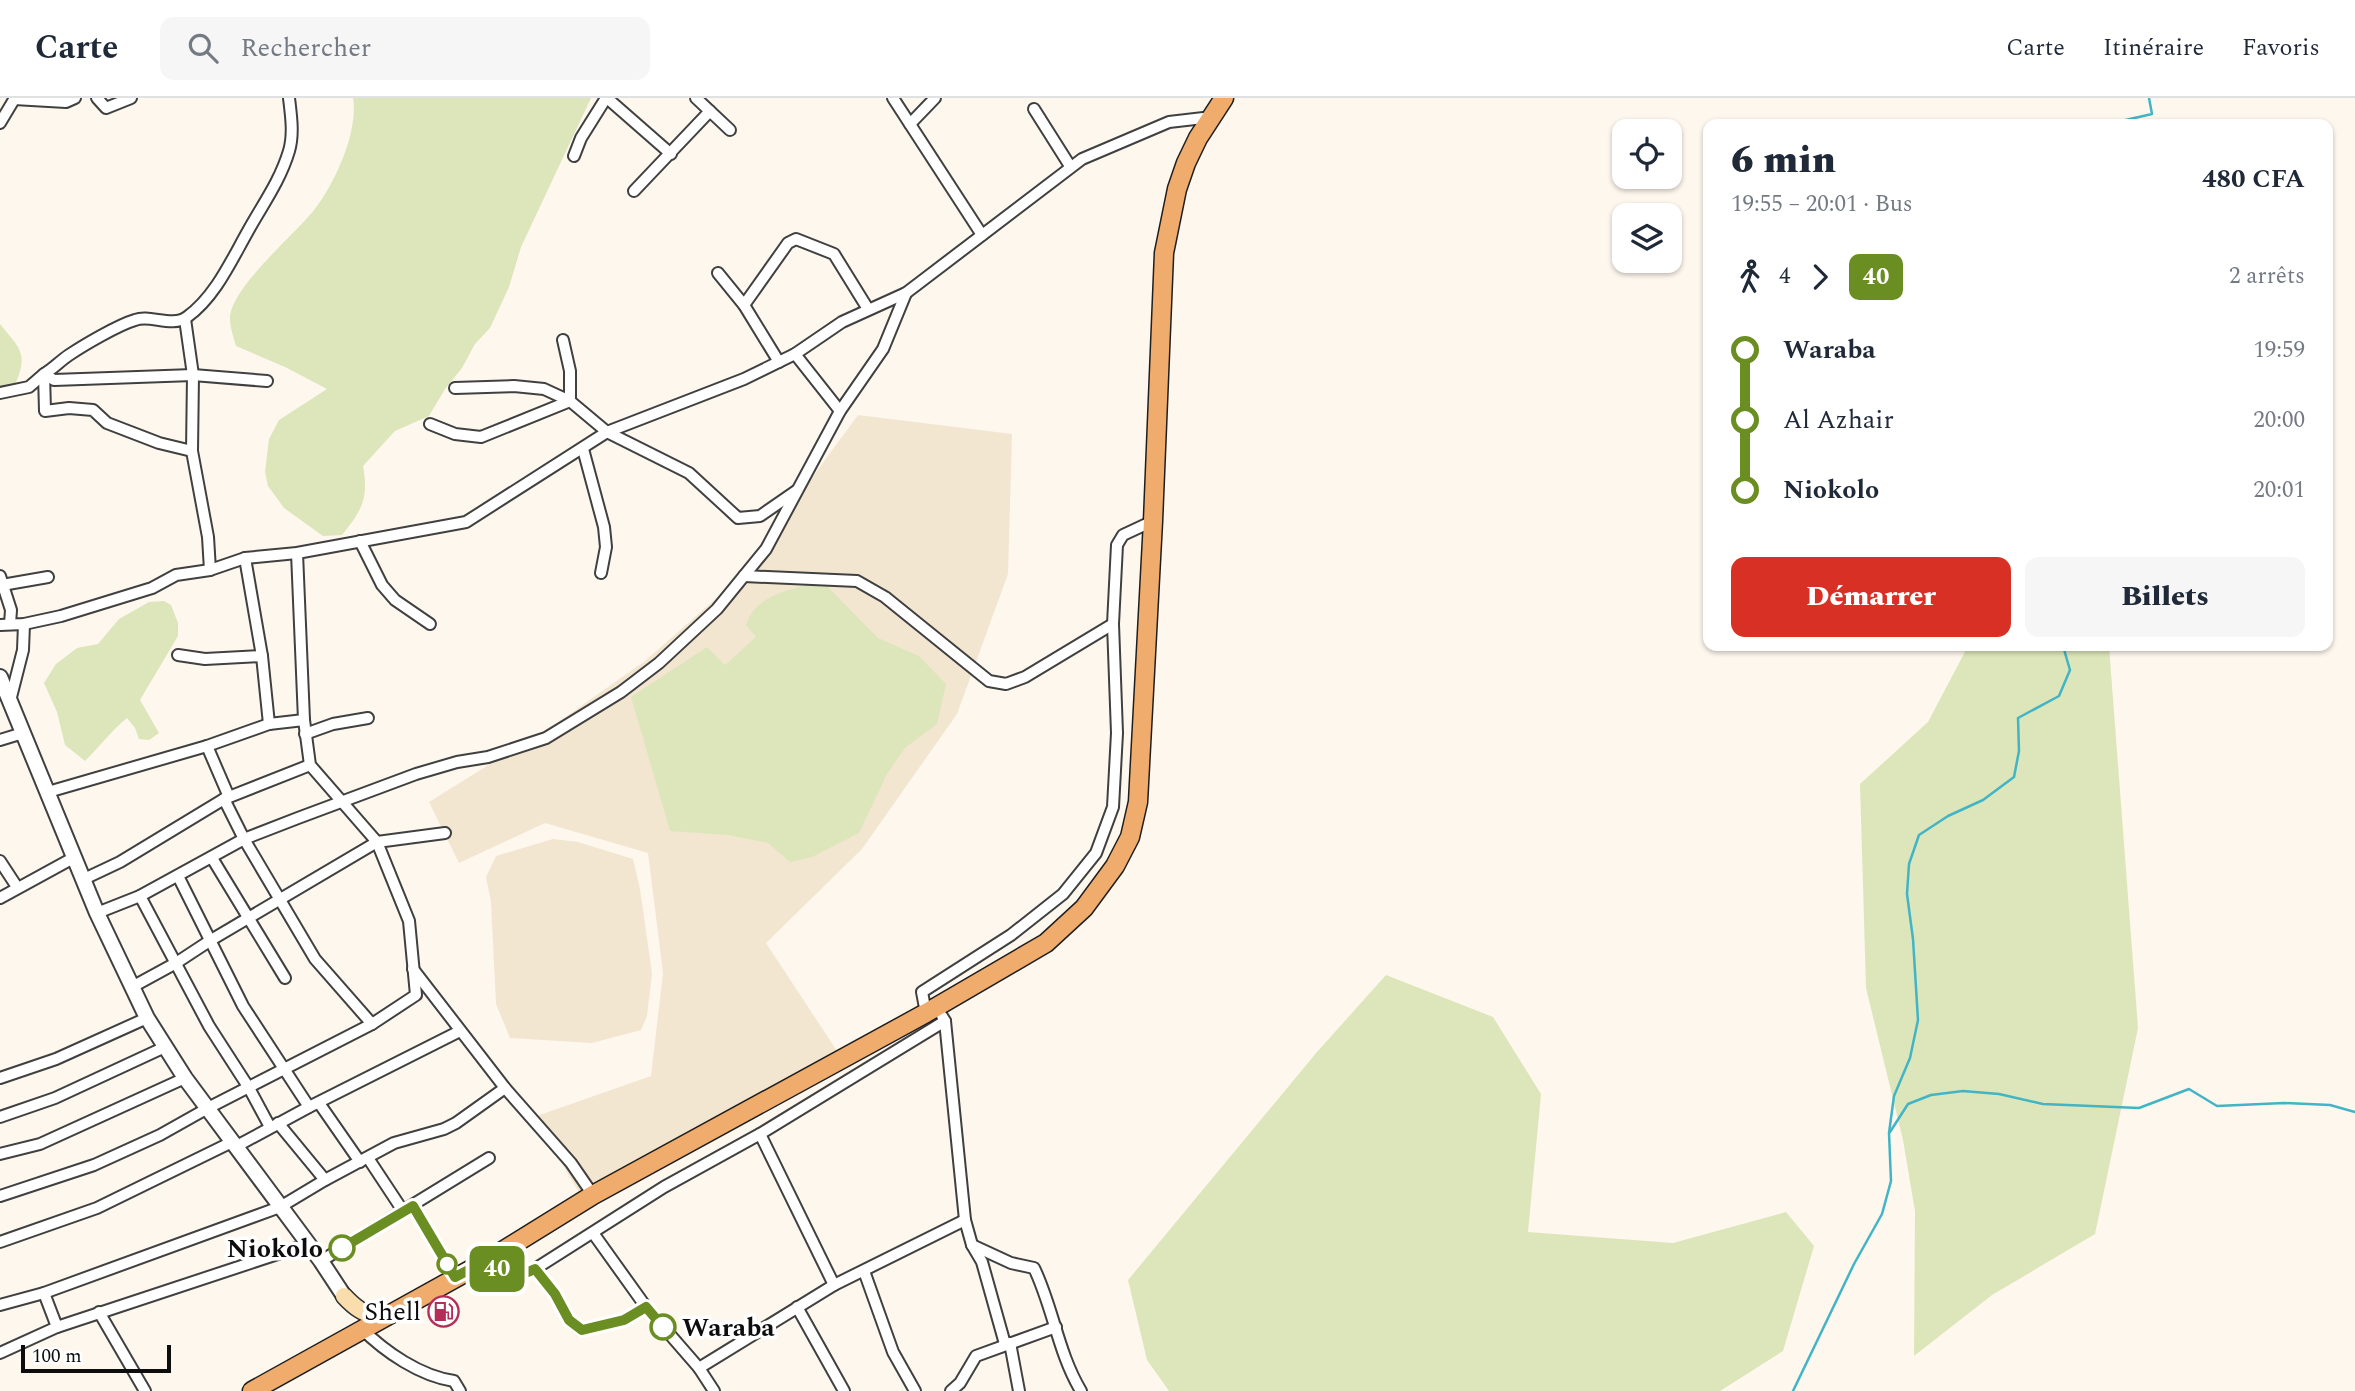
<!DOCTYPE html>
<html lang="fr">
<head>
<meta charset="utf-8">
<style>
	:root { --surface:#fff; --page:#f6f6f7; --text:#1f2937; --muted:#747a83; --line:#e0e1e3; --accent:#d93025 }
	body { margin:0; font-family:Spectral,serif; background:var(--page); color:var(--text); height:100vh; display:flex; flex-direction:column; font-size:26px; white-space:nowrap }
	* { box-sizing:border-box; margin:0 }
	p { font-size:23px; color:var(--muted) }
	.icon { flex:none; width:38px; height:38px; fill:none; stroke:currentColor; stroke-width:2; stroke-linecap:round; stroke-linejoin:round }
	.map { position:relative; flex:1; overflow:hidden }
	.sheet { position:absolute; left:1703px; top:21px; width:630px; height:532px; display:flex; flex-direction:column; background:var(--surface); border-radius:14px; box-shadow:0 2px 5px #0004 }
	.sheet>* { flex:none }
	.badge { padding:0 14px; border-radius:10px; font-size:24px; line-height:46px }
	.tools { position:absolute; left:1612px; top:21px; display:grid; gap:14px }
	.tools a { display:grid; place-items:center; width:70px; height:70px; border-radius:14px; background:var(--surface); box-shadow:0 2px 5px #0004; font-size:35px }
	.scale { position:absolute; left:21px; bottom:18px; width:150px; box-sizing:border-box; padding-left:7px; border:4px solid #0d0d0d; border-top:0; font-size:19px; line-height:24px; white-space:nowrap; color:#0d0d0d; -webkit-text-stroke:5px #fff; paint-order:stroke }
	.map>.badge { position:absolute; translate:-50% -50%; box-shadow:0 0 0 4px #fff }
	.legs { display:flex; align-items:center; gap:10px; height:77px; padding:0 28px; font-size:23px }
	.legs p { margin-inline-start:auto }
	.summary { display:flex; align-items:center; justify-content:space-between; height:119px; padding:0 28px }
	h1 { font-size:38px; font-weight:800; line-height:52px }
	.button { display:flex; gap:14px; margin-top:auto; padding:14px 28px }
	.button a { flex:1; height:80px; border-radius:14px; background:var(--accent); color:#fff; font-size:28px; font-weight:800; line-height:80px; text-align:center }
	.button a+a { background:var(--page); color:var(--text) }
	ul { padding:0 28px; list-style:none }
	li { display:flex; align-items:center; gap:24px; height:70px; font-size:26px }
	li i { display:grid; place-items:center; width:10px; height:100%; margin:0 9px; background:currentColor }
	li i::after { content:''; width:18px; height:18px; margin:-9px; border:5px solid; border-radius:50%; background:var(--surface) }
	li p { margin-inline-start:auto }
	li:first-child i { background:linear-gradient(#0000 50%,currentColor 0) }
	li:last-child i { background:linear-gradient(currentColor 50%,#0000 0) }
	header { display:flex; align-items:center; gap:42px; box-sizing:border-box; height:98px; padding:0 35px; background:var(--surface); border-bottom:2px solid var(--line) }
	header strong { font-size:33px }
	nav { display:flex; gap:38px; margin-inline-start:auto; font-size:24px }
	.search { width:490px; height:63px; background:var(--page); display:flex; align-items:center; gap:18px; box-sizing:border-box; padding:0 24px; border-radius:14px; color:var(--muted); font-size:26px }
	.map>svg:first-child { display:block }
	.farmland { fill:#f2e6d0 }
	.green { fill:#dde6ba }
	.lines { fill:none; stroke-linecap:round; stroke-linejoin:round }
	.stream { stroke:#41b4c5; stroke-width:2.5 }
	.minor-casing { stroke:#404040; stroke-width:14 }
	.tertiary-casing { stroke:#404040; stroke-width:18 }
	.secondary-casing { stroke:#2f2f2f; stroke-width:19 }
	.primary-casing { stroke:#1e1e1e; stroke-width:21 }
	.minor { stroke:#fff; stroke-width:10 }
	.tertiary { stroke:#fff; stroke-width:14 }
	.secondary { stroke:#faddad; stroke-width:16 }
	.primary { stroke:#f0ac6c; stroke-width:18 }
	.line-1-casing { stroke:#fff; stroke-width:16 }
	.line-1 { stroke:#6b8e23; stroke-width:10 }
	.stop-1-dot { fill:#fff; stroke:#6b8e23; stroke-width:3.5 }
	.labels { text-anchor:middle; stroke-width:7; stroke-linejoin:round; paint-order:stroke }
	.stop-label { font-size:26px; font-weight:bold; fill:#0d0d0d; stroke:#fff; text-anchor:end }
	.poi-label { font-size:26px; fill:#0d0d0d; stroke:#fff; text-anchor:end }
</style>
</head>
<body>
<header>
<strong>Carte</strong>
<div class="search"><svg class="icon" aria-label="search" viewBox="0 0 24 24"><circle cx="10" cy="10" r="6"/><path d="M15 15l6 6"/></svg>Rechercher</div>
<nav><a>Carte</a><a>Itinéraire</a><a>Favoris</a></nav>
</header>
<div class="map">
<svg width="2355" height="1293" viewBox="0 0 2355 1293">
	<rect width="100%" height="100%" fill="#fef7ee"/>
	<g class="farmland">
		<path d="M858,317L1012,336L1008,476L957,616L862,751L766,845L839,956L583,1101L534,1019L651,978L663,875L648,755L545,725L459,765L429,704L564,620L645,563L737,482Z"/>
		<path d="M553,741L578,744L633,761L640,791L652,875L647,918L641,932L592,945L510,940L496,906L491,804L486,779L496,758Z"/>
	</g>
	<g class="green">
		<path d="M353,0H591L521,149L509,189L490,230L475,246L462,270L445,291L429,318L395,333L363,368C369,401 362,412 342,437L323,438L284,410L268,388L265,374L269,341L279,322L327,291L285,269L236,248C234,240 230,230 230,221C229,193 289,141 308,119C332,93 359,35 353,0Z"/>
		<path d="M0,226C20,251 29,255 15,287L0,294Z"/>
		<path d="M806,487L827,488L878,540L919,558L946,586L937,626L905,650L887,676L859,735L812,759L790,764L768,745L728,737L670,733L631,599L707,549L725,567L756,539L746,527C754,500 782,494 806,487Z"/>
		<path d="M164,503L171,507L178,525V538L140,602L159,635L149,642L139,641L135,630L127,620C111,633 99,649 85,663L65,647L57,614L44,585L56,566L77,550L98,546L119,521L149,504Z"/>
		<path d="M1968,548H2109L2138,930L2095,1136L1992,1197L1914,1258L1915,1113L1903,1042L1866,890L1860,686L1928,624Z"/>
		<path d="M1386,877L1493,919L1541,996L1528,1134L1673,1145L1786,1114L1814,1148L1783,1253L1720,1293H1169L1147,1262L1128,1182L1317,954Z"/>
	</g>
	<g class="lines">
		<g class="stream">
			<path d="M2108,26L2152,16L2149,0"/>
			<path d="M1890,1034L1908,1006L1931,997L1963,993L1999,996L2043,1006L2139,1010L2189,991L2217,1008L2284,1005L2330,1007L2355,1014"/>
			<path d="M1793,1293L1854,1166L1882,1116L1891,1083L1889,1035L1894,998L1910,960L1918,922L1913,841L1907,796L1909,766L1919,737L1948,718L1983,702L2014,679L2019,653L2018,620L2059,598L2070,572L2063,548"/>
		</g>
		<defs>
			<g id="minor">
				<path d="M97,0L106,10L131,0"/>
				<path d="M607,0L671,56"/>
				<path d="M696,0L730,32"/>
				<path d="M893,0L982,137"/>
				<path d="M14,1L66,4L75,0"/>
				<path d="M1034,11L1070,68"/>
				<path d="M0,25L15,0"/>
				<path d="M910,26L935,0"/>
				<path d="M574,58L581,40L606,0"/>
				<path d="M634,93L710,13"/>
				<path d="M718,175L744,207L779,264"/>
				<path d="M744,207L788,145L796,141L834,156L868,211"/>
				<path d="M185,221L193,277L192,353L208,439L210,472"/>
				<path d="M795,256L840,313"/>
				<path d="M455,290L514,288L544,291L570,303L607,334L689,375L738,420L760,418L796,393"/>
				<path d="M0,295L29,289L44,276L54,282L193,277L267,283"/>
				<path d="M430,326L455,336L481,339L570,303V273L563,242"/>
				<path d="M583,351L604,429L606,449L601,475"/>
				<path d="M192,353L159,345L107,325L93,312L69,310L45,313L44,276C53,271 60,263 69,257C84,247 118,227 135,222C150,216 172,230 187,219C215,199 231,163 248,133C263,106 280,83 289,53C294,36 291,17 289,0"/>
				<path d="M360,443L382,487L395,502L430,526"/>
				<path d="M245,460L262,558L269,626"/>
				<path d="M0,478L11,512L10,526"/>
				<path d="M744,478L857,483L885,499L989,583L1006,586L1025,579L1113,526"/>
				<path d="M2,487L48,479"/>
				<path d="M0,527L24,526L61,518L152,490L176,477L210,472L245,460L297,455L466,424L607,334L744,281L795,256L842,224L906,195L1082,61L1169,24L1212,19"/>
				<path d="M178,557L205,561L262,558"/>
				<path d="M10,603L23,552L24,526"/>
				<path d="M305,636L333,626L368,620"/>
				<path d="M0,642L23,635"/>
				<path d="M207,648L229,699"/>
				<path d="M48,694L207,648L269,626L304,622"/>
				<path d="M224,701L244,741L315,861L372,926"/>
				<path d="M212,760L285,880"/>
				<path d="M0,763L17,789"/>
				<path d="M178,778L243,908L309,1009"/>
				<path d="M84,781L120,764L224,701L310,667"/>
				<path d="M140,798L209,928L249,990L270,1029"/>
				<path d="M0,800L75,759"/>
				<path d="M97,815L140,798L244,741L298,720L416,676L457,664L488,659L546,640L621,594L659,565L717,511L766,451L840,313L883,251L906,195"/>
				<path d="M413,871L505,990L571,1065L593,1097"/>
				<path d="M132,889L176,865L211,842L377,744L445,735"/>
				<path d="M926,915L922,894L1011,837L1063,796L1096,755L1113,709L1117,635L1113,526L1117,447L1123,437L1153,423"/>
				<path d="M942,918L945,923L965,1122L972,1147L982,1164L1005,1246"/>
				<path d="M0,980L56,961L147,920"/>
				<path d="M319,1005L360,1064"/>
				<path d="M0,1019L55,1000L165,949"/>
				<path d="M278,1025L325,1082"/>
				<path d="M760,1036L834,1187"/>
				<path d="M235,1049L309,1009L460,933"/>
				<path d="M0,1056L40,1046L185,980"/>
				<path d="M368,1060L403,1113"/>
				<path d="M0,1098L94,1067L160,1037L208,1010L372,926L416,897L409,823L377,744L310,667L304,622L297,455"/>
				<path d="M413,1108L455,1179"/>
				<path d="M593,1135L646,1209L699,1270L714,1293"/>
				<path d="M0,1144L97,1110L232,1044"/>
				<path d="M972,1147L1011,1165L1034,1170C1053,1209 1058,1255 1081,1293"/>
				<path d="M488,1162L504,1179L514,1180L535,1171L664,1089L760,1036L945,923"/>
				<path d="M321,1163L489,1060"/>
				<path d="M535,1171L555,1196L569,1222L581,1232L624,1222L646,1209"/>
				<path d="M864,1173L893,1254L915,1293"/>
				<path d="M44,1195L57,1229"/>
				<path d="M0,1207L44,1195L280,1109L325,1082L394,1045L444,1031L456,1025L505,990"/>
				<path d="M797,1209L844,1293"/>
				<path d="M99,1214L145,1293"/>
				<path d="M361,1230C385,1254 420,1278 454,1283L460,1293"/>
				<path d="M1010,1245L1019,1293"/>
				<path d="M0,1255L57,1229L308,1146"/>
				<path d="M699,1270L834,1187L965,1122"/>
				<path d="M951,1293L960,1285L976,1258L1056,1229"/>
			</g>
			<path id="tertiary" d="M0,579L97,815L147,920L185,980L321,1163L344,1198"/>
			<path id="secondary" d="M344,1198C355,1210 364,1216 380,1220"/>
			<path id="primary" d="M252,1293L488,1162L593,1097L926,915L1046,845L1084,810L1115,768L1130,739L1138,704L1153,423L1164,155L1177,91L1186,65L1198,40L1224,0"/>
		</defs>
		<use href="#minor" class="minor-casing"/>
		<use href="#tertiary" class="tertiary-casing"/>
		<use href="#secondary" class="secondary-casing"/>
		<use href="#primary" class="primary-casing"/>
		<use href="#minor" class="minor"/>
		<use href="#tertiary" class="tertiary"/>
		<use href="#secondary" class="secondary"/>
		<use href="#primary" class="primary"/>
	</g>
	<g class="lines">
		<defs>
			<path id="line-1" d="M342,1150L413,1108L455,1179L488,1162L504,1179L514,1180L535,1171L555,1196L569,1222L582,1232L624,1222L646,1209L663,1229"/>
		</defs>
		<use href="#line-1" class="line-1-casing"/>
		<use href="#line-1" class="line-1"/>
	</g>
	<defs>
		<symbol id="fuel-ring" viewBox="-11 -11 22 22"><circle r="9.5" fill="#fff" stroke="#b52d58" stroke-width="1.5"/><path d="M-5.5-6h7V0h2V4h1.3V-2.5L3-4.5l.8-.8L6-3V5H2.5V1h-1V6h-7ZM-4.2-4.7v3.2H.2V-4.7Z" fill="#b52d58"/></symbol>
	</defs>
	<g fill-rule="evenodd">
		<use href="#fuel-ring" x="426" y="1196" width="35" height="35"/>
	</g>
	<g class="stop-1-dot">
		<circle cx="342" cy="1150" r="12"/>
		<circle cx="447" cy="1166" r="9"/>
		<circle cx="663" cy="1229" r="12"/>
	</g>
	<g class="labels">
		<g class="stop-label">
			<text x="323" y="1159">Niokolo</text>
			<text x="682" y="1238" text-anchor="start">Waraba</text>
		</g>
		<g class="poi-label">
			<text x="421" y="1222">Shell</text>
		</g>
	</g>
</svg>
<div class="tools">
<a><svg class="icon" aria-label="locate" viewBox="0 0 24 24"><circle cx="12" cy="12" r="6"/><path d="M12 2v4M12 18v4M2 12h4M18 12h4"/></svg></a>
<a><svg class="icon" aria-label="layers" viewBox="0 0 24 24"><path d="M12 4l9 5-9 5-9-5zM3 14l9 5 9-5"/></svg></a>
</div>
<div class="scale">100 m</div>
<b class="badge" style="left:497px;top:1171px;background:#6b8e23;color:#fff">40</b>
<section class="sheet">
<div class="summary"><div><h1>6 min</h1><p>19:55 – 20:01 · Bus</p></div><b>480 CFA</b></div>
<div class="legs"><svg class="icon" aria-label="walk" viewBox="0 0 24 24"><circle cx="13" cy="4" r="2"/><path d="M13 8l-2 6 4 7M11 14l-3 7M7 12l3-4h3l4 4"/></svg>4<svg class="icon" aria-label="forward" viewBox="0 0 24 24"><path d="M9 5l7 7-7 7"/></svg><b class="badge" style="background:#6b8e23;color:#fff">40</b><p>2 arrêts</p></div>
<ul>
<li><i style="color:#6b8e23"></i><b>Waraba</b><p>19:59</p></li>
<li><i style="color:#6b8e23"></i><span>Al Azhair</span><p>20:00</p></li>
<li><i style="color:#6b8e23"></i><b>Niokolo</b><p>20:01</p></li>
</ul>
<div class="button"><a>Démarrer</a><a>Billets</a></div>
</section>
</div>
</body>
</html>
